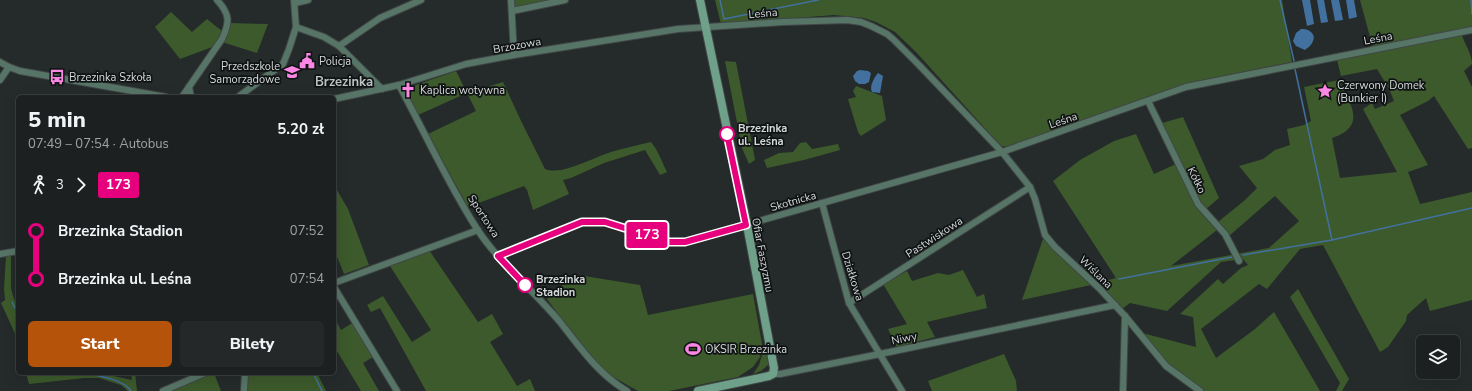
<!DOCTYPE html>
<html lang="pl">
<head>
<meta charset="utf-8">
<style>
	:root { --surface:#1c2020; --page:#252829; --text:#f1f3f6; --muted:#a0a3a5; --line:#3a3e3e; --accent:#b45309 }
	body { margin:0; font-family:"Nunito Sans",sans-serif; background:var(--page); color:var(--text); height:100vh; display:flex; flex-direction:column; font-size:15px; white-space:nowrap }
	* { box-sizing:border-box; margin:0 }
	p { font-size:13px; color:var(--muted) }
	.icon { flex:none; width:22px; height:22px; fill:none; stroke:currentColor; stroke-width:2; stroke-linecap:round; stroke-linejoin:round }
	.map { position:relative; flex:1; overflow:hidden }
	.details { position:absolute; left:16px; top:95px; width:320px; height:280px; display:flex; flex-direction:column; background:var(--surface); border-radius:6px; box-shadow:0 4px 16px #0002,0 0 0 1px var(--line) }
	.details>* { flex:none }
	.badge { padding:0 8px; border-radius:3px; font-size:14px; line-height:26px }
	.tools { position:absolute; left:1416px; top:335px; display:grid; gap:8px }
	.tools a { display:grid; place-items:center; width:44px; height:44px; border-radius:6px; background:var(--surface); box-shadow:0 4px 16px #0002,0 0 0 1px var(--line); font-size:20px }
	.map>.badge { position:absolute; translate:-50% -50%; box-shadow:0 0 0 2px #fff }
	.legs { display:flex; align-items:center; gap:6px; height:44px; padding:0 12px; font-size:13px }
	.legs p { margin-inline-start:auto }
	.summary { display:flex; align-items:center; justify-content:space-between; height:68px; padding:0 12px }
	h1 { font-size:22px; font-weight:800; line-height:30px }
	.primary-button { display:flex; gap:8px; margin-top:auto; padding:8px 12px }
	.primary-button a { flex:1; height:46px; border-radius:6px; background:var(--accent); color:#fff; font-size:16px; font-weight:800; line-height:46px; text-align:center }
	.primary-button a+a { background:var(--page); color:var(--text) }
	ul { padding:0 12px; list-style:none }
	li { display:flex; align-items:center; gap:14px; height:48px; font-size:15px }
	li i { display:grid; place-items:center; width:6px; height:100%; margin:0 5px; background:currentColor }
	li i::after { content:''; width:10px; height:10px; margin:-5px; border:3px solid; border-radius:50%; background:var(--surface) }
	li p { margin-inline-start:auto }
	li:first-child i { background:linear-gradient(#0000 50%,currentColor 0) }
	li:last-child i { background:linear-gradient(currentColor 50%,#0000 0) }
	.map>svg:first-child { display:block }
	.green { fill:#3c5a2b }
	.water { fill:#4271a0 }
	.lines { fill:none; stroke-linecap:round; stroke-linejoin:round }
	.stream { stroke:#4271a0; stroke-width:1.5 }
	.street-casing { stroke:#414747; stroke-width:8 }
	.secondary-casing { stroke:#414747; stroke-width:10 }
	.street { stroke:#577567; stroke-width:6 }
	.secondary { stroke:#6fa089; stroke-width:8 }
	.line-1-casing { stroke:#fff; stroke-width:9 }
	.line-1 { stroke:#e6007e; stroke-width:6 }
	.stop-1-dot { fill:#fff; stroke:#e6007e; stroke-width:2 }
	.labels { text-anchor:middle; stroke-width:3.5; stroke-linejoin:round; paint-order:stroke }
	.street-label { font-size:11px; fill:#d5d9d9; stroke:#101313 }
	.poi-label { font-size:11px; fill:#d5d9d9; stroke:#101313; text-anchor:start }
	.stop-label { font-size:11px; font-weight:bold; fill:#d5d9d9; stroke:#101313; text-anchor:start }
	.quarter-label { font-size:13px; font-weight:bold; fill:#bbc2c2; stroke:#101313 }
</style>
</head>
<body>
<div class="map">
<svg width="1472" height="391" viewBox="0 0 1472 391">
	<rect width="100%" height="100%" fill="#252b2b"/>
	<g class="green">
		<path d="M515,0H553L515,8Z"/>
		<path d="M715,0H1282L1292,62L1190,83L1008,147L1001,146L916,52L895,32L876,22L864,18L834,15L721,24Z"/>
		<path d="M1360,0H1472V28L1373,48Z"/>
		<path d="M171,12L192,32L207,19L223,32L215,46L180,59L155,27Z"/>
		<path d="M230,23L268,24L257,53L222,42Z"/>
		<path d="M1462,35C1465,45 1472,54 1472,64L1464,71L1472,87V148L1468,149L1434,96L1428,101L1400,115L1428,165L1408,172L1420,204L1472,192V300L1430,311L1426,298L1407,315L1406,321L1388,347L1380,352L1323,245L1300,249L1267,289L1259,284L1201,329L1216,358L1255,329L1274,312L1320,391H1205L1168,363L1142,333L1196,347L1193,317L1180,314L1218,279L1223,284L1241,268L1248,265L1243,259L1221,262L1167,311L1130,303L1122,309L1097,283L1116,278L1053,181L1080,160L1114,141L1136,134L1154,174L1176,164L1196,205L1217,230L1171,266L1269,248L1299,221L1275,196L1229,236L1218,222L1245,200L1257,188L1239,166L1263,159L1275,150L1290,145L1287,129L1304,125L1311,121L1304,87L1339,80C1350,104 1368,126 1332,138L1340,178L1397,172L1363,109L1372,103L1375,109L1394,101L1389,89L1377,69L1341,76L1337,60Z"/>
		<path d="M725,61L736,62L755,160L749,164L742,148Z"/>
		<path d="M456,71L467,93L503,82L522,123L545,169C562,176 594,157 611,152C624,148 638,145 651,142C658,150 662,162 667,172L660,175L645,150L604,163L571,178L563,180L569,194L533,210L527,190L524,186L468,207L428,134L476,111L467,93L418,115L409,96L413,86Z"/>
		<path d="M856,86L882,96L886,120L861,136L858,132L848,99L856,97L853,91Z"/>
		<path d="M1183,117L1219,198L1206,209L1199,202L1162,123Z"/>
		<path d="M806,142L812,149L838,144L840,150L804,160L767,168L764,160L779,153L793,152L800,143Z"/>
		<path d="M334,185L348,209L369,265L344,274L334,249Z"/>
		<path d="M1043,239L1091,285L1022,300Z"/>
		<path d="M429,250L478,322L492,314L503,334L490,342L517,386L530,379L535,391H426L380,308L371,312L367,305L383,296L412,342L431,330L390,266Z"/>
		<path d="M6,256H11V288L13,296L18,309V340L1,303L5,300L4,289Z"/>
		<path d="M963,270L977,297L984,294L987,308L927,322L935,337L897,347L888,329L907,324L883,284L907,271L912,281L938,273L949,275Z"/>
		<path d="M578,275L640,285L648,315L753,294L762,344L760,357L753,367L738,377L669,391H638L608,374L582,347L547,299L567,281Z"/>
		<path d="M1298,289L1349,379L1342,391H1336L1340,383L1290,297Z"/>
		<path d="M334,317L341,330L354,322L373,357L363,363L379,391H361L334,346Z"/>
		<path d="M765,345L769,359V364L761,371L753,374L759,365Z"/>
		<path d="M1004,354L1016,381L1017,391H932L928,381Z"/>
		<path d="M26,373H99L132,380L131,373H135L137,391H128L121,385L99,378H84L29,384Z"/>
		<path d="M211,373H214L221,391H170Z"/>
		<path d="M248,373H317L326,391H247Z"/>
	</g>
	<g class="water">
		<path d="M1302,0H1310L1314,24L1307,26Z"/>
		<path d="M1317,0H1324L1328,22L1321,23Z"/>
		<path d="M1331,0H1339L1343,20L1335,21Z"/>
		<path d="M1346,0H1354L1357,17L1349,19Z"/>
		<path d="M1301,29C1308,28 1318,34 1312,43C1311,46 1307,48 1305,50L1296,46L1293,41L1296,33Z"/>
		<path d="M860,70L868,71L871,73L869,82L865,84H859L855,81L853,76L857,71Z"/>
		<path d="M878,73L883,76L880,93L872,92C869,86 874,78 878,73Z"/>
	</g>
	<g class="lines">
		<g class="stream">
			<path d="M720,0L724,19L818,0"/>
			<path d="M1280,0L1294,61"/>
			<path d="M1471,0L1472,14"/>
			<path d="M1295,69L1332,240"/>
			<path d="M1243,255L1332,240L1472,208"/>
			<path d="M1119,279L1232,257"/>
			<path d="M12,302L18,314"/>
			<path d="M87,373C101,377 123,379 131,391"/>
			<path d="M313,373L322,391"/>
		</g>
		<defs>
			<g id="street">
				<path d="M511,0L514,55"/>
				<path d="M295,3L308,0"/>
				<path d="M512,11L565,0"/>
				<path d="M296,27L324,37L339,46L382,89"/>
				<path d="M339,46L380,18L421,0"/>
				<path d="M0,62L9,67L20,71L166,97"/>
				<path d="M0,80L9,67"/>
				<path d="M399,85C425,133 448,184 477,229C500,264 533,290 560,322C580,347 598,374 627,391"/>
				<path d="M189,87L191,97"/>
				<path d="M182,97L222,39C230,22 230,14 217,0"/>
				<path d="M238,97L283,64L289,49L296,27L294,0"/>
				<path d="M334,99L399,85L466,64L514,55L678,29L783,22L847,20L861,22L871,26L887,34L893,39L919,65L1002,152L1186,87L1472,30"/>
				<path d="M1148,101L1198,204L1225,234L1239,261"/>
				<path d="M822,203L849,303L902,391"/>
				<path d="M0,254L18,251"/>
				<path d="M498,255L582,222H605L669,242H685L1002,152L1030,187L1035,199L1045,235L1055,247L1099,288L1125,316L1166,366L1200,391"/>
				<path d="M334,283L478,230"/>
				<path d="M334,287L397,391"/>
				<path d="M849,303L1030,187"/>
				<path d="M773,374H780L880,354L1115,305"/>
				<path d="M163,391L205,373"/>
				<path d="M244,391L245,373"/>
				<path d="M1123,391L1125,316"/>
			</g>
			<path id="secondary" d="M698,391L769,376L773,374L774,368L747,225L700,0"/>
		</defs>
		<use href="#street" class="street-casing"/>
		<use href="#secondary" class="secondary-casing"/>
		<use href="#street" class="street"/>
		<use href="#secondary" class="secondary"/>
	</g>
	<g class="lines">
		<defs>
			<path id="line-1" d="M525,285L498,256L582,222H605L669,242H685L746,225L727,134"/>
		</defs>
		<use href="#line-1" class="line-1-casing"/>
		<use href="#line-1" class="line-1"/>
	</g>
	<defs>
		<symbol id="civic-bare" viewBox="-9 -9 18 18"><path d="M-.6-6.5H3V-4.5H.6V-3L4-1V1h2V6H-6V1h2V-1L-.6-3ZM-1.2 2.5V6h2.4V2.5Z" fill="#fc86e3" stroke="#101313" stroke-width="2.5" paint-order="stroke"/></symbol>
		<symbol id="school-bare" viewBox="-9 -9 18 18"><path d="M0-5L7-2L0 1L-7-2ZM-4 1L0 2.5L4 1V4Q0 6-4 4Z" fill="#fc86e3" stroke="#101313" stroke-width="2.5" paint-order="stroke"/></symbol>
		<symbol id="bus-bare" viewBox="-9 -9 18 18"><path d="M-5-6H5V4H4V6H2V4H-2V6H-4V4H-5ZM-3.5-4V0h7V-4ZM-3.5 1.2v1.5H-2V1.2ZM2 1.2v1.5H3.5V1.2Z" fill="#fc86e3" stroke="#101313" stroke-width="2.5" paint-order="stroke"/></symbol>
		<symbol id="church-bare" viewBox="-9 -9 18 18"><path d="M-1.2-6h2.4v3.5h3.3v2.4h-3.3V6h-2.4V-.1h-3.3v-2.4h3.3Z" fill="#fc86e3" stroke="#101313" stroke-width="2.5" paint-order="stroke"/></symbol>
		<symbol id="sight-bare" viewBox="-9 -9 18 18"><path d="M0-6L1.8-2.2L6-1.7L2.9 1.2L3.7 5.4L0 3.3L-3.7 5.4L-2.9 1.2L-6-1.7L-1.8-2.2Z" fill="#fc86e3" stroke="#101313" stroke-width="2.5" paint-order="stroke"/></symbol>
		<symbol id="stadium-bare" viewBox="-9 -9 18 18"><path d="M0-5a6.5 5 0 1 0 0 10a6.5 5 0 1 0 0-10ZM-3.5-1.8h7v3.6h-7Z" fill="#fc86e3" stroke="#101313" stroke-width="2.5" paint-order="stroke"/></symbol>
	</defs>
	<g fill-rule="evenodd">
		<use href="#civic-bare" x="296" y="50" width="22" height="22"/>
		<use href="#school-bare" x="281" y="61" width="22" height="22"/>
		<use href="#bus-bare" x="46" y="66" width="22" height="22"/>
		<use href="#church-bare" x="397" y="79" width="22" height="22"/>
		<use href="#sight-bare" x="1314" y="80" width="22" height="22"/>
		<use href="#stadium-bare" x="682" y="338" width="22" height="22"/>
	</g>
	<g class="stop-1-dot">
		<circle cx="727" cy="134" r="7"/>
		<circle cx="525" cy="285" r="7"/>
	</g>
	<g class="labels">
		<g class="street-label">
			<text transform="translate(763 13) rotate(-5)" y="4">Leśna</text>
			<text transform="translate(1378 38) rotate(-11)" y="4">Leśna</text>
			<text transform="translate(517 45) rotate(-10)" y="4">Brzozowa</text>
			<text transform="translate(1063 120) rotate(-19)" y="4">Leśna</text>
			<text transform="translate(1197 180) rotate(64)" y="4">Kółko</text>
			<text transform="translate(793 201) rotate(-16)" y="4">Skotnicka</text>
			<text transform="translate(484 216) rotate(57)" y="4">Sportowa</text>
			<text transform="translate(934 237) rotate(-33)" y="4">Pastwiskowa</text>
			<text transform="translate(763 255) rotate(79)" y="4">Ofiar Faszyzmu</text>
			<text transform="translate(1096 272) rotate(44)" y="4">Wiślana</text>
			<text transform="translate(853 276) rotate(73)" y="4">Działkowa</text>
			<text transform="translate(904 338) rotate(-12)" y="4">Niwy</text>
		</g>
		<g class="poi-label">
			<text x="319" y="65">Policja</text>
			<text x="280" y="70" text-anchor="end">Przedszkole<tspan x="280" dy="13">Samorządowe</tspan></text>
			<text x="69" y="81">Brzezinka Szkoła</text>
			<text x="1337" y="89">Czerwony Domek<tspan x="1337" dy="13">(Bunkier I)</tspan></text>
			<text x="420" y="94">Kaplica wotywna</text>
			<text x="705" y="353">OKSIR Brzezinka</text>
		</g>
		<g class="stop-label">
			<text x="738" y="132">Brzezinka<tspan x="738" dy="13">ul. Leśna</tspan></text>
			<text x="536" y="283">Brzezinka<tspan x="536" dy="13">Stadion</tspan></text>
		</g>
		<g class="quarter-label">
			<text x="344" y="86">Brzezinka</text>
		</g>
	</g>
</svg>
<div class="tools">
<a><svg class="icon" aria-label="layers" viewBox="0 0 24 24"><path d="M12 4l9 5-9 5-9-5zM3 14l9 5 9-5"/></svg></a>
</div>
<b class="badge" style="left:647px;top:235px;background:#e6007e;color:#fff">173</b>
<section class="details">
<div class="summary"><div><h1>5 min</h1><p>07:49 – 07:54 · Autobus</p></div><b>5.20 zł</b></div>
<div class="legs"><svg class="icon" aria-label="walk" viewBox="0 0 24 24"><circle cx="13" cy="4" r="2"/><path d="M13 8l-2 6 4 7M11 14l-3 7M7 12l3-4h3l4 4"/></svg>3<svg class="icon" aria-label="forward" viewBox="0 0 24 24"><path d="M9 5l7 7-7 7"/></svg><b class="badge" style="background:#e6007e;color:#fff">173</b></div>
<ul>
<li><i style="color:#e6007e"></i><b>Brzezinka Stadion</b><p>07:52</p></li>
<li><i style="color:#e6007e"></i><b>Brzezinka ul. Leśna</b><p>07:54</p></li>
</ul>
<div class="primary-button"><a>Start</a><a>Bilety</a></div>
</section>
</div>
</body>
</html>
